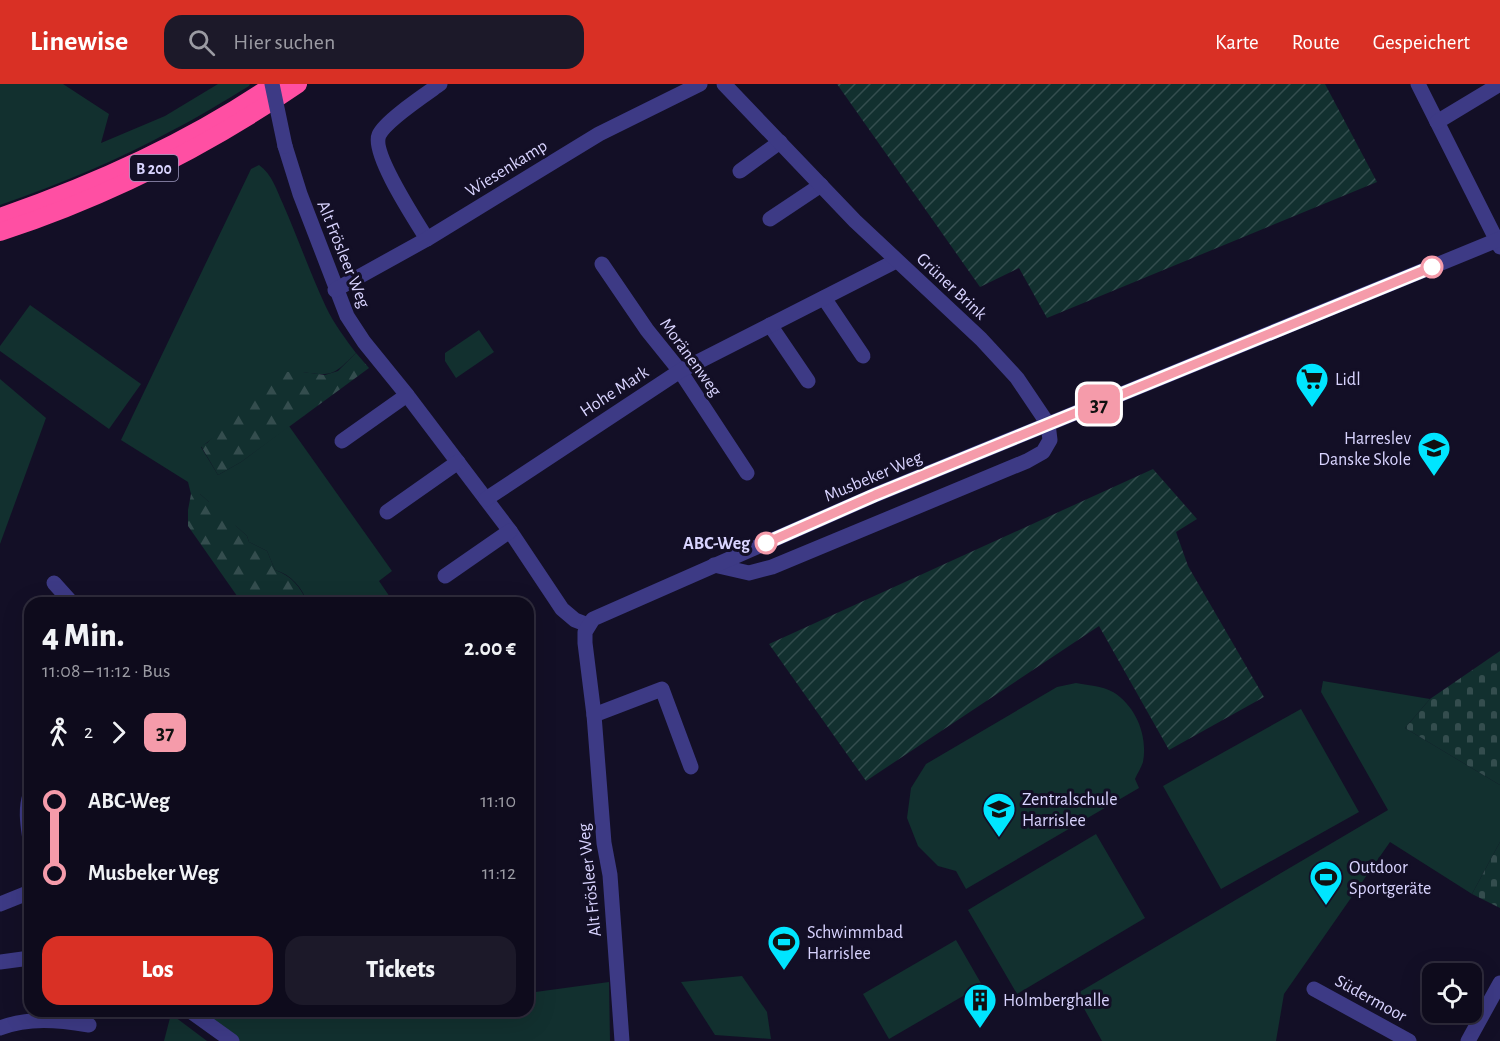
<!DOCTYPE html>
<html lang="de">
<head>
<meta charset="utf-8">
<style>
	:root { --surface:#0e0b1c; --page:#1c1929; --text:#f1f3f6; --muted:#9b9ba3; --line:#2e2b3b; --accent:#d93025 }
	body { margin:0; font-family:"Alegreya Sans",sans-serif; background:var(--page); color:var(--text); height:100vh; display:flex; flex-direction:column; font-size:22px; white-space:nowrap }
	* { box-sizing:border-box; margin:0 }
	p { font-size:20px; color:var(--muted) }
	.icon { flex:none; width:33px; height:33px; fill:none; stroke:currentColor; stroke-width:2; stroke-linecap:round; stroke-linejoin:round }
	.map { position:relative; flex:1; overflow:hidden }
	.sheet { position:absolute; left:24px; top:513px; width:510px; height:420px; display:flex; flex-direction:column; background:var(--surface); border-radius:18px; box-shadow:0 6px 24px #0002,0 0 0 2px var(--line) }
	.sheet>* { flex:none }
	.badge { padding:0 12px; border-radius:9px; font-size:21px; line-height:39px }
	.fabs { position:absolute; left:1422px; top:879px; display:grid; gap:12px }
	.fabs a { display:grid; place-items:center; width:60px; height:60px; border-radius:12px; background:var(--surface); box-shadow:0 6px 24px #0002,0 0 0 2px var(--line); font-size:30px }
	.map>.badge { position:absolute; translate:-50% -50%; box-shadow:0 0 0 3px #fff }
	.legs { display:flex; align-items:center; gap:9px; height:66px; padding:0 18px; font-size:20px }
	.legs p { margin-inline-start:auto }
	.overview { display:flex; align-items:center; justify-content:space-between; height:102px; padding:0 18px }
	h1 { font-size:33px; font-weight:800; line-height:45px }
	.button { display:flex; gap:12px; margin-top:auto; padding:12px 18px }
	.button a { flex:1; height:69px; border-radius:18px; background:var(--accent); color:#fff; font-size:24px; font-weight:800; line-height:69px; text-align:center }
	.button a+a { background:var(--page); color:var(--text) }
	ul { padding:0 18px; list-style:none }
	li { display:flex; align-items:center; gap:21px; height:72px; font-size:22px }
	li i { display:grid; place-items:center; width:9px; height:100%; margin:0 8px; background:currentColor }
	li i::after { content:''; width:15px; height:15px; margin:-8px; border:4px solid; border-radius:50%; background:var(--surface) }
	li p { margin-inline-start:auto }
	li:first-child i { background:linear-gradient(#0000 50%,currentColor 0) }
	li:last-child i { background:linear-gradient(currentColor 50%,#0000 0) }
	header { display:flex; align-items:center; gap:36px; box-sizing:border-box; height:84px; padding:0 30px; background:var(--accent); color:#fff }
	header strong { font-size:28px }
	nav { display:flex; gap:33px; margin-inline-start:auto; font-size:21px }
	.search { width:420px; height:54px; background:var(--page); display:flex; align-items:center; gap:15px; box-sizing:border-box; padding:0 21px; border-radius:18px; color:var(--muted); font-size:22px }
	.map>svg:first-child { display:block }
	.green { fill:#12302f }
	.forest { fill:url(#forest-firs) }
	.cemetery { fill:url(#cemetery-stones) }
	.garden { fill:url(#garden-furrows) }
	.lines { fill:none; stroke-linecap:round; stroke-linejoin:round }
	.minor { stroke:#3d3a85; stroke-width:15 }
	.highway { stroke:#ff4fa3; stroke-width:18 }
	.minor-bridge { stroke:#3d3a85; stroke-width:15 }
	.line-1-casing { stroke:#fff; stroke-width:14 }
	.line-1 { stroke:#f59baa; stroke-width:9 }
	.stop-1-dot { fill:#fff; stroke:#f59baa; stroke-width:3 }
	.labels { text-anchor:middle; stroke-width:6; stroke-linejoin:round; paint-order:stroke }
	.shield { fill:#130f26; stroke:#9e99be; stroke-width:1.5 }
	.shield-label { font-size:16px; font-weight:bold; fill:#d9d4ff }
	.street-label { font-size:18px; fill:#d9d4ff; stroke:#130f26 }
	.poi-label { font-size:18px; fill:#d9d4ff; stroke:#130f26; text-anchor:start }
	.stop-label { font-size:18px; font-weight:bold; fill:#d9d4ff; stroke:#130f26; text-anchor:end }
</style>
</head>
<body>
<header>
<strong>Linewise</strong>
<div class="search"><svg class="icon" aria-label="search" viewBox="0 0 24 24"><circle cx="10" cy="10" r="6"/><path d="M15 15l6 6"/></svg>Hier suchen</div>
<nav><a>Karte</a><a>Route</a><a>Gespeichert</a></nav>
</header>
<div class="map">
<svg width="1500" height="957" viewBox="0 0 1500 957">
	<defs>
		<pattern id="forest-firs" width="22" height="20" patternUnits="userSpaceOnUse" patternTransform="scale(1.5)"><rect width="22" height="20" fill="#12302f"/><path d="M5 1l3.5 6h-7zM16 11l3.5 6h-7z" fill="#344d4e"/></pattern>
		<pattern id="cemetery-stones" width="16" height="16" patternUnits="userSpaceOnUse" patternTransform="scale(1.5)"><rect width="16" height="16" fill="#12302f"/><path d="M2 7V4a2 2 0 0 1 4 0v3zM10 15v-3a2 2 0 0 1 4 0v3z" fill="#344d4e"/></pattern>
		<pattern id="garden-furrows" width="10" height="10" patternUnits="userSpaceOnUse" patternTransform="scale(1.5)"><rect width="10" height="10" fill="#12302f"/><path d="M-1 1l2-2M0 10L10 0M9 11l2-2" fill="none" stroke="#344d4e"/></pattern>
	</defs>
	<rect width="100%" height="100%" fill="#130f26"/>
	<g class="green">
		<path d="M0,0H63L109,30L101,59L165,32L218,0H250L249,2C224,17 199,33 173,46C118,76 60,100 0,121Z"/>
		<path d="M259,81C272,90 277,107 283,120C298,154 310,189 326,223C334,240 345,254 356,269C334,290 334,293 303,288L201,363L218,391L241,378L289,342L392,487L379,497L394,519H308C301,503 292,491 275,486L267,467L249,458L247,452L200,410H191L188,398L121,356L251,85Z"/>
		<path d="M30,221L141,300L109,345L0,267V262Z"/>
		<path d="M479,246L494,268L456,294L445,277V269Z"/>
		<path d="M0,295L46,334L0,460Z"/>
		<path d="M1323,597L1430,615L1405,644L1500,701V758L1472,810L1390,758L1284,910L1276,957H1102L1076,910L1388,726L1321,608Z"/>
		<path d="M1076,599C1087,601 1102,602 1113,608C1136,622 1148,652 1143,678C1141,684 1137,690 1135,695L1139,704L966,805L956,787L938,782L918,762L907,734L911,704L926,680L1057,603Z"/>
		<path d="M1301,625L1359,728L1221,805L1163,702Z"/>
		<path d="M1096,750L1145,834L1017,910L968,826Z"/>
		<path d="M956,856L982,901L889,955L863,910Z"/>
		<path d="M742,892L767,928L771,955L715,951L681,898Z"/>
		<path d="M609,898L610,957H239L199,927H528V909Z"/>
		<path d="M171,930L207,957H164Z"/>
	</g>
	<g class="forest">
		<path d="M356,269L369,284L241,378L218,391L201,362L207,359L283,288H303L325,291L338,287Z"/>
		<path d="M191,410H200L209,418H221L236,442L247,452L249,458L267,467L275,486C292,492 300,503 308,519H279L268,513L258,519H242L188,442V426Z"/>
	</g>
	<g class="cemetery">
		<path d="M1500,567V701L1405,644L1430,615Z"/>
		<path d="M1500,758V824L1472,810Z"/>
	</g>
	<g class="garden">
		<path d="M837,0H1325L1377,98L1047,234L1019,184L980,203Z"/>
		<path d="M1153,385L1197,435L1176,448L1188,482L1264,613L1169,666L1099,542L866,697L769,560Z"/>
	</g>
	<g class="lines">
		<g class="minor">
			<path d="M1418,0L1500,163"/>
			<path d="M1437,38L1500,0"/>
			<path d="M285,62L300,110L347,232L364,258L407,311L510,447L562,525L575,536L588,541"/>
			<path d="M740,87L780,58"/>
			<path d="M770,135L821,101"/>
			<path d="M427,155C416,137 371,69 379,51C385,37 426,10 440,0"/>
			<path d="M602,180L647,246L680,287L747,389"/>
			<path d="M335,206L427,155L599,50L700,0"/>
			<path d="M824,214L863,272"/>
			<path d="M770,241L808,297"/>
			<path d="M342,357L407,311"/>
			<path d="M486,415L680,287L896,177"/>
			<path d="M387,428L458,378"/>
			<path d="M714,481L749,489L772,483L1027,377L1043,368L1050,356L1048,340L1017,294L981,255L855,137L724,0"/>
			<path d="M445,492L510,447"/>
			<path d="M54,499L72,519"/>
			<path d="M594,631L662,605L691,683"/>
			<path d="M30,711C25,726 28,741 30,756"/>
			<path d="M0,820L30,808"/>
			<path d="M0,878L30,874"/>
			<path d="M1314,905L1409,957"/>
			<path d="M190,927L232,957"/>
			<path d="M0,944C29,933 58,936 89,941"/>
			<path d="M622,957L610,791L604,759L594,631L585,559V548L593,535L875,411L1500,155"/>
			<path d="M1468,957L1500,899"/>
		</g>
		<g class="highway">
			<path d="M0,133C95,100 191,57 274,0"/>
			<path d="M0,148C106,113 206,63 298,0"/>
		</g>
		<path class="minor-bridge" d="M272,0L285,62"/>
	</g>
	<g class="lines">
		<defs>
			<path id="line-1" d="M766,459L875,411L1432,183"/>
		</defs>
		<use href="#line-1" class="line-1-casing"/>
		<use href="#line-1" class="line-1"/>
	</g>
	<defs>
		<symbol id="supermarket-pin" viewBox="-11 -11 22 30"><path d="M0 17L-7.5 6A9.5 9.5 0 1 1 7.5 6Z" fill="#00e5ff" stroke="#130f26"/><path d="M-6-5.5h2.5l.6 2H6L4.5 2H-2.5L-4.4-4H-6ZM-1.5 3.2a1.3 1.3 0 1 0 .1 0ZM3 3.2a1.3 1.3 0 1 0 .1 0Z" fill="#111"/></symbol>
		<symbol id="school-pin" viewBox="-11 -11 22 30"><path d="M0 17L-7.5 6A9.5 9.5 0 1 1 7.5 6Z" fill="#00e5ff" stroke="#130f26"/><path d="M0-5L7-2L0 1L-7-2ZM-4 1L0 2.5L4 1V4Q0 6-4 4Z" fill="#111"/></symbol>
		<symbol id="stadium-pin" viewBox="-11 -11 22 30"><path d="M0 17L-7.5 6A9.5 9.5 0 1 1 7.5 6Z" fill="#00e5ff" stroke="#130f26"/><path d="M0-5a6.5 5 0 1 0 0 10a6.5 5 0 1 0 0-10ZM-3.5-1.8h7v3.6h-7Z" fill="#111"/></symbol>
		<symbol id="building-pin" viewBox="-11 -11 22 30"><path d="M0 17L-7.5 6A9.5 9.5 0 1 1 7.5 6Z" fill="#00e5ff" stroke="#130f26"/><path d="M-4-6H4V6H1V3H-1V6H-4ZM-2.5-4.3h1.7v1.8h-1.7ZM.8-4.3h1.7v1.8H.8ZM-2.5-1h1.7V.8h-1.7ZM.8-1h1.7V.8H.8Z" fill="#111"/></symbol>
	</defs>
	<g fill-rule="evenodd">
		<use href="#supermarket-pin" x="1293" y="276" width="38" height="52"/>
		<use href="#school-pin" x="1415" y="345" width="38" height="52"/>
		<use href="#school-pin" x="980" y="706" width="38" height="52"/>
		<use href="#stadium-pin" x="1307" y="774" width="38" height="52"/>
		<use href="#stadium-pin" x="765" y="839" width="38" height="52"/>
		<use href="#building-pin" x="961" y="897" width="38" height="52"/>
	</g>
	<g class="stop-1-dot">
		<circle cx="1432" cy="183" r="10"/>
		<circle cx="766" cy="459" r="10"/>
	</g>
	<g class="labels">
		<rect class="shield" x="130" y="71" width="48" height="26" rx="4.5"/>
		<g class="shield-label">
			<text x="154" y="90">B 200</text>
		</g>
		<g class="street-label">
			<text transform="translate(506 84) rotate(-32)" y="6">Wiesenkamp</text>
			<text transform="translate(344 170) rotate(68)" y="6">Alt Frösleer Weg</text>
			<text transform="translate(952 202) rotate(43)" y="6">Grüner Brink</text>
			<text transform="translate(691 273) rotate(54)" y="6">Moränenweg</text>
			<text transform="translate(614 307) rotate(-33)" y="6">Hohe Mark</text>
			<text transform="translate(873 392) rotate(-23)" y="6">Musbeker Weg</text>
			<text transform="translate(589 796) rotate(-96)" y="6">Alt Frösleer Weg</text>
			<text transform="translate(1371 914) rotate(29)" y="6">Südermoor</text>
		</g>
		<g class="poi-label">
			<text x="1335" y="301">Lidl</text>
			<text x="1411" y="360" text-anchor="end">Harreslev<tspan x="1411" dy="21">Danske Skole</tspan></text>
			<text x="1022" y="721">Zentralschule<tspan x="1022" dy="21">Harrislee</tspan></text>
			<text x="1349" y="789">Outdoor<tspan x="1349" dy="21">Sportgeräte</tspan></text>
			<text x="807" y="854">Schwimmbad<tspan x="807" dy="21">Harrislee</tspan></text>
			<text x="1003" y="922">Holmberghalle</text>
		</g>
		<g class="stop-label">
			<text x="750" y="465">ABC-Weg</text>
		</g>
	</g>
</svg>
<div class="fabs">
<a><svg class="icon" aria-label="locate" viewBox="0 0 24 24"><circle cx="12" cy="12" r="6"/><path d="M12 2v4M12 18v4M2 12h4M18 12h4"/></svg></a>
</div>
<b class="badge" style="left:1099px;top:320px;background:#f59baa;color:#111">37</b>
<section class="sheet">
<div class="overview"><div><h1>4 Min.</h1><p>11:08 – 11:12 · Bus</p></div><b>2.00 €</b></div>
<div class="legs"><svg class="icon" aria-label="walk" viewBox="0 0 24 24"><circle cx="13" cy="4" r="2"/><path d="M13 8l-2 6 4 7M11 14l-3 7M7 12l3-4h3l4 4"/></svg>2<svg class="icon" aria-label="forward" viewBox="0 0 24 24"><path d="M9 5l7 7-7 7"/></svg><b class="badge" style="background:#f59baa;color:#111">37</b></div>
<ul>
<li><i style="color:#f59baa"></i><b>ABC-Weg</b><p>11:10</p></li>
<li><i style="color:#f59baa"></i><b>Musbeker Weg</b><p>11:12</p></li>
</ul>
<div class="button"><a>Los</a><a>Tickets</a></div>
</section>
</div>
</body>
</html>
